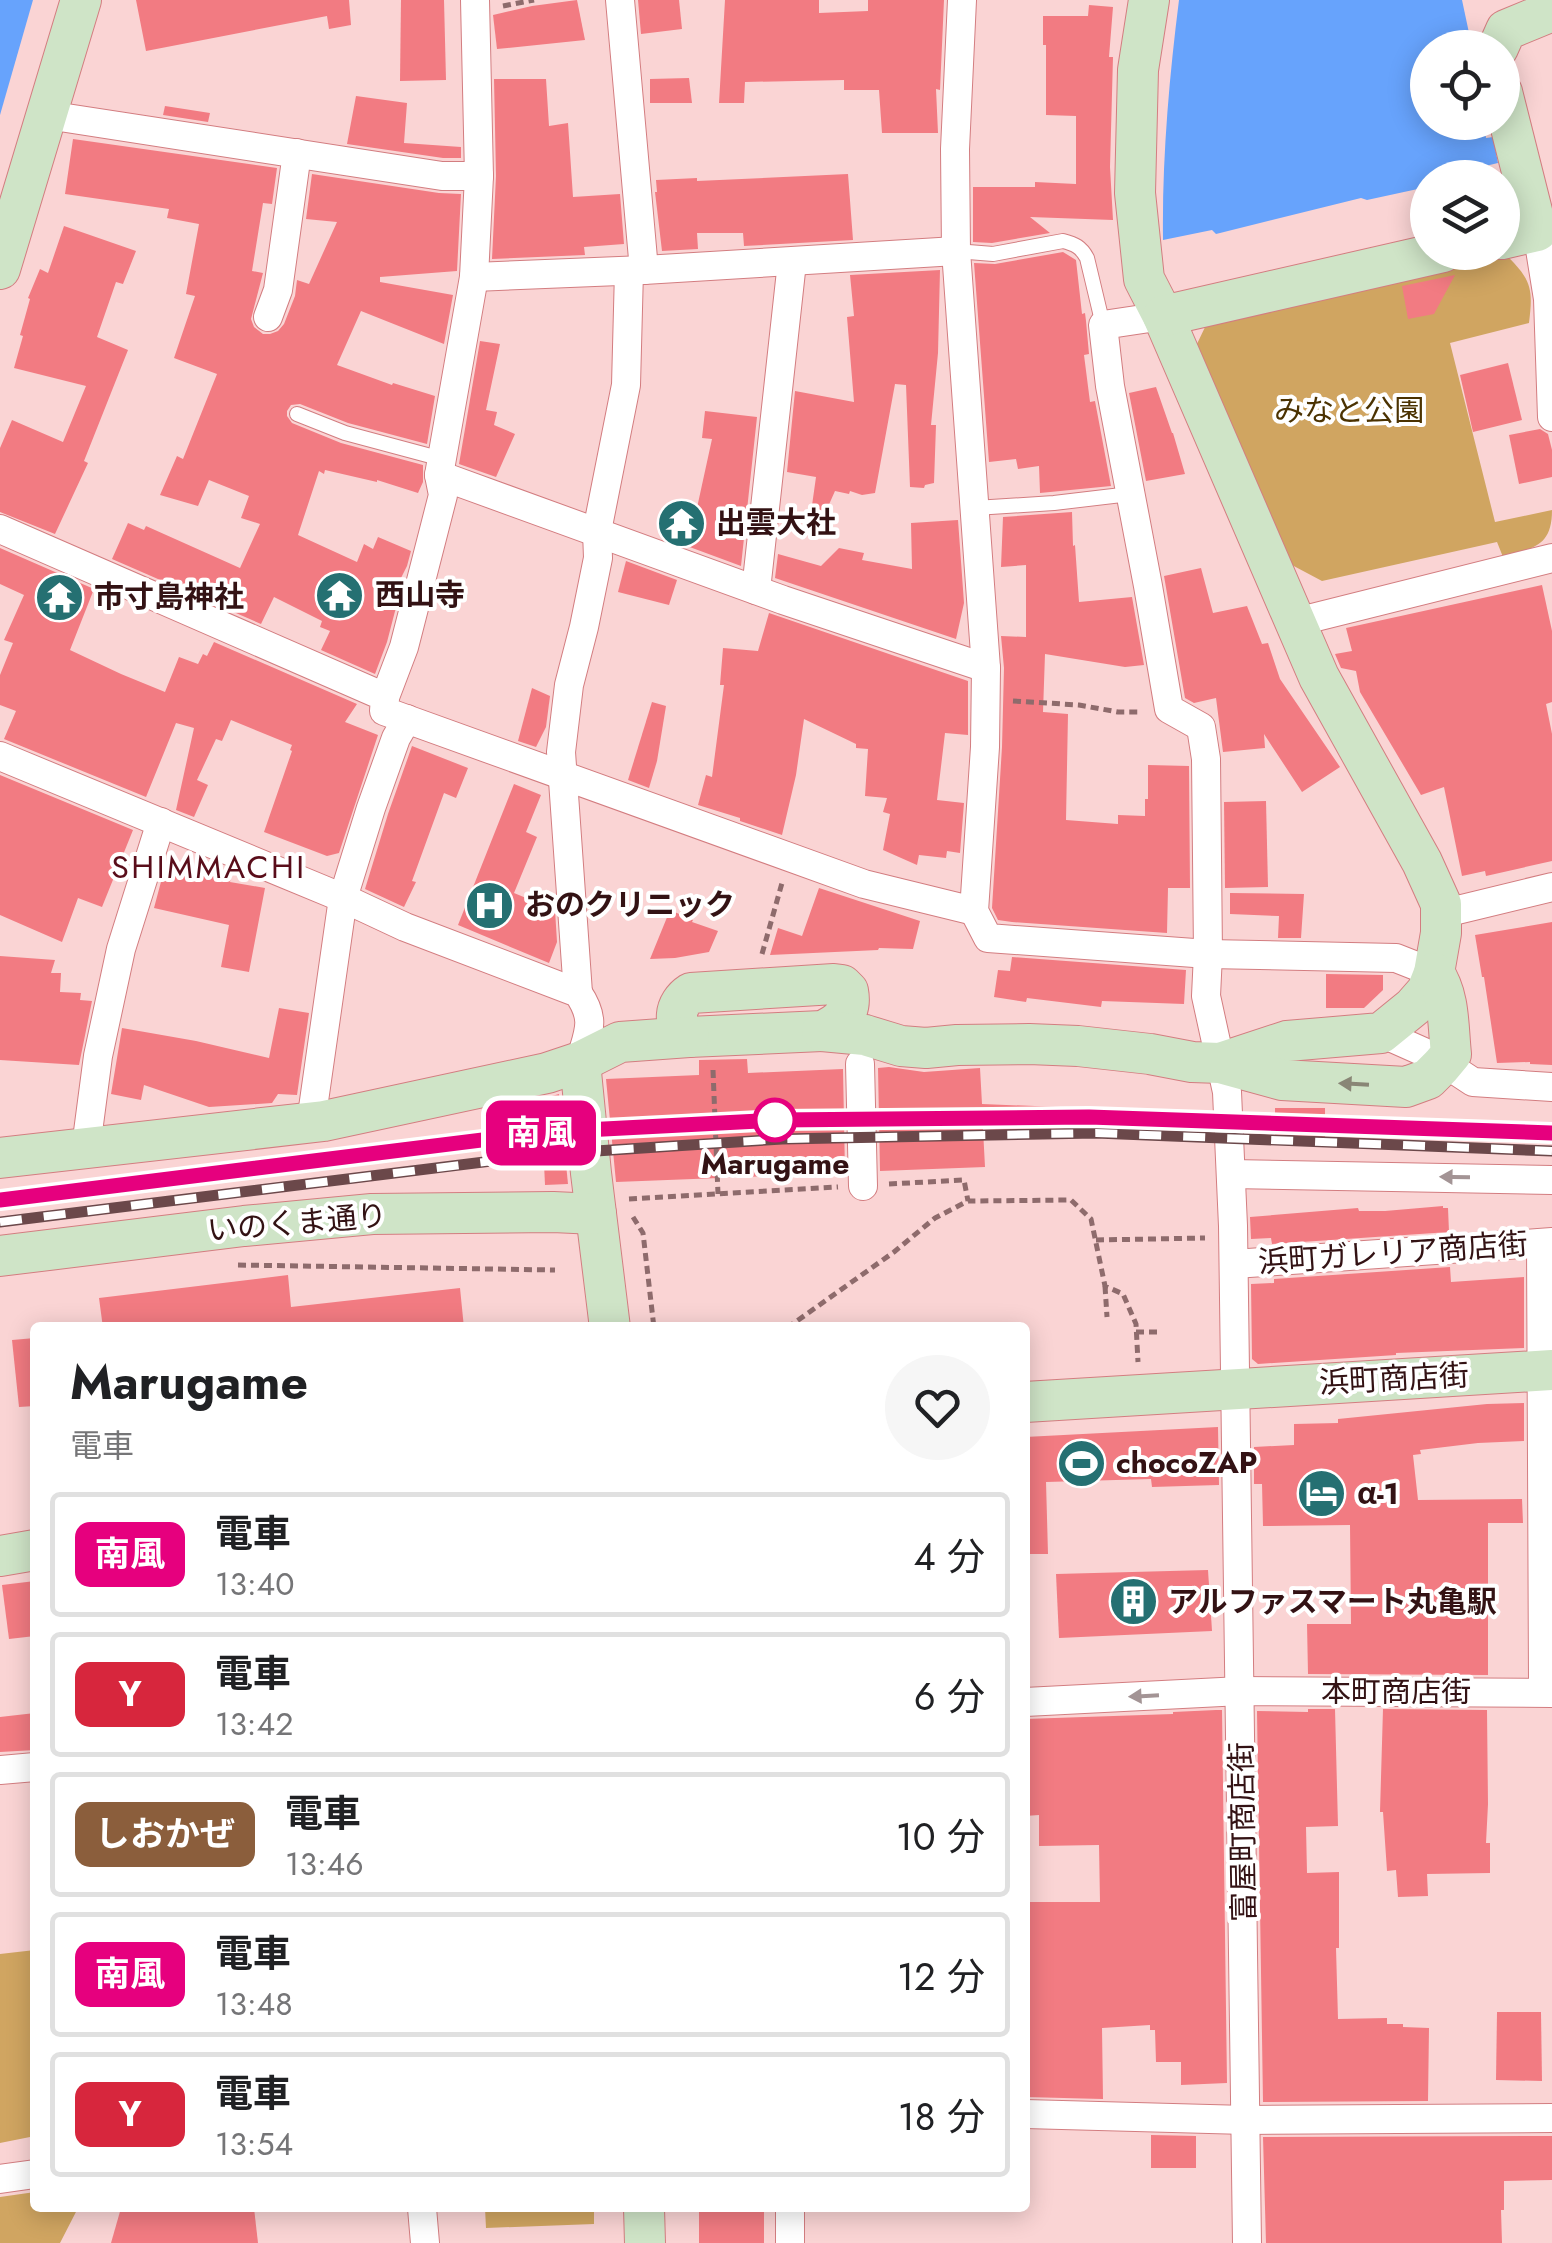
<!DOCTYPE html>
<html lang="ja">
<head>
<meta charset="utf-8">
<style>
	:root { --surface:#fff; --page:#f6f6f6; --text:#202124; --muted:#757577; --line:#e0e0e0 }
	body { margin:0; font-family:Jost,"Noto Sans JP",sans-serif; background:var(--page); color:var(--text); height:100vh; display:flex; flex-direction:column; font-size:38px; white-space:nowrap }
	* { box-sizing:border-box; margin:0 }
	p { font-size:32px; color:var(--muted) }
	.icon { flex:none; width:55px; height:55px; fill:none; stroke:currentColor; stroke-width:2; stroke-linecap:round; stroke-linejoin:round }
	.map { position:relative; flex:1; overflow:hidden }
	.side { position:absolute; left:30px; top:1322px; width:1000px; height:890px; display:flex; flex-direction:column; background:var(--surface); border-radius:10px; box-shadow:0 5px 25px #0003 }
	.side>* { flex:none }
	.badge { padding:0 20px; border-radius:15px; font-size:35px; line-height:65px }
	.controls { position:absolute; left:1410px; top:30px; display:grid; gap:20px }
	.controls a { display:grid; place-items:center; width:110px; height:110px; border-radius:50%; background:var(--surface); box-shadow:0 5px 25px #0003; font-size:50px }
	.map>.badge { position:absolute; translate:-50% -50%; box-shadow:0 0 0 5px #fff }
	.round { display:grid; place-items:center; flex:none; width:105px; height:105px; border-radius:52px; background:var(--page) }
	.head { display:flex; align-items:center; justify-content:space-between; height:170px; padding:0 40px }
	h1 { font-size:48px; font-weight:700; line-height:75px }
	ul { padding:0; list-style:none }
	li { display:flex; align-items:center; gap:30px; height:125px; margin:0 20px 15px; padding:0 20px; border:5px solid var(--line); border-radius:10px }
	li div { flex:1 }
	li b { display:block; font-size:38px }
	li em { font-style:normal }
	li .badge { min-width:110px; font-weight:700; text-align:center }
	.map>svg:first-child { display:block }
	.green { fill:#d0a561 }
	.water { fill:#67a3fc }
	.building { fill:#f27b82 }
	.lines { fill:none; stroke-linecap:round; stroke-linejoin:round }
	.lane-casing { stroke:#d37d80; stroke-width:16 }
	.street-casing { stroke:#d37d80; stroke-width:30 }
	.secondary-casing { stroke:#d37d80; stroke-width:42 }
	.path { stroke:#8e6b6c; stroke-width:5; stroke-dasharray:8 5; stroke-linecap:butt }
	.lane { stroke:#fff; stroke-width:14 }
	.street { stroke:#fff; stroke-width:28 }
	.secondary { stroke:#cfe4c7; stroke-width:40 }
	.rail-casing { stroke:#6b484a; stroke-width:11 }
	.rail { stroke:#fff; stroke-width:8; stroke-dasharray:22; stroke-linecap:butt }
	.oneway { fill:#898676 }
	.oneway2 { fill:#a39495 }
	.line-casing { stroke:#fff; stroke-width:22 }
	.line { stroke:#e6007e; stroke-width:15 }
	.stop-dot { fill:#fff; stroke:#e6007e; stroke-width:5 }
	.labels { text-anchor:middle; stroke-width:8; stroke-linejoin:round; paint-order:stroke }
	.park-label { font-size:30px; fill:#4b3201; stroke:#fff }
	.poi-label { font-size:30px; font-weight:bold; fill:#331214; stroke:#fff; text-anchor:start }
	.stop-label { font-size:30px; font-weight:bold; fill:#331214; stroke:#fff }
	.street-label { font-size:30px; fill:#331214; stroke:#fff }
	.neighbourhood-label { font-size:32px; letter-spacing:2.5px; fill:#590d1a; stroke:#fff }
</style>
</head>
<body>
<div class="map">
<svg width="1552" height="2243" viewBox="0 0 1552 2243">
	<rect width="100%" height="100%" fill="#fad4d4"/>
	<g class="green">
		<path d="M1508,257C1532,280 1533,291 1529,323L1450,343L1495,522L1552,510C1552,547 1533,548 1503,557L1497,542L1322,581L1290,564L1196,346L1207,323Z"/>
		<path d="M35,1950V2136L0,2143V1954Z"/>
		<path d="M35,2192V2208H78L60,2243H0V2197Z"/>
		<path d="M485,2208H594V2224L486,2228Z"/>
	</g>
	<g class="water">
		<path d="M0,0H33L0,115Z"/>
		<path d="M1179,0H1462L1472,47L1428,48V122L1484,123L1486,138L1493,137L1498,163L1456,173L1454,177L1428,178L1427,187L1367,200L1361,198L1216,234L1212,230L1163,240C1162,160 1169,79 1179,0Z"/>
	</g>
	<g class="building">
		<path d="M136,0H349L351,25L329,29L327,16L146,51Z"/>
		<path d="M401,0H444L446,80L400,81Z"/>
		<path d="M577,0L585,40L497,49L493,15L532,6Z"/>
		<path d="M638,0H679L682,29L641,34Z"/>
		<path d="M725,0H819V13L868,11V0H944L940,90L936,89L938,133H882L879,90H844V80L745,82L744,103H719Z"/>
		<path d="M1089,5L1113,7L1109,57H1113L1110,167L1113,220L1030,217L1050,233L992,243L973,242V187H1035V182L1076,184V116L1046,115V45H1043V16H1088Z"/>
		<path d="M689,78L692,103H650V79Z"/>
		<path d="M494,79H546L549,126L568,123L573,197L620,194L624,244L584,247L585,255L492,259L496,176Z"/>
		<path d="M356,96L407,103L404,143L461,147V158H443L347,144Z"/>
		<path d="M165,106L210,113L208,122L163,115Z"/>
		<path d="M73,139L277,168L272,204L263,203L252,271L263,273L251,319L254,327L263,334H270L278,331L284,324L295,296L297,280L309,284L337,222L306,219L312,174L439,193L461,194L457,271L380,277V282L453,295L444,344L361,311L337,365L392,385L393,383L435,396L427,444L348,423L300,404L291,405L287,411V416L292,423L341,443L423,465V482L418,493L377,480V482L325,470L324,474L319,471L298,535L357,562L364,544L373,549L378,537L411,551L407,566L395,590L400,592L387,642L375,674L321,650L330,631L320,627L322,621L274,597L261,624L112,559L128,523L144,530L146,526L240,568L260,524L241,518L249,496L209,480L198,506L160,495L177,456L183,459L217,374L174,358L195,296L186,294L199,224L167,218L169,209L65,194Z"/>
		<path d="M848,174L853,240L744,246L743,233H697L698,249L662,251L655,192H657L656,180L697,178V181Z"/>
		<path d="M64,226L136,251L123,284L116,282L97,337L128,350L84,461L88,463L55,534L0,512V448L12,420L63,442L86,386L14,368L23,336L20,335L30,299L28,298L40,269L48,273Z"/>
		<path d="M1063,252L1076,260L1082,314L1085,313L1086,321L1089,354L1084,355L1090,402L1095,401L1111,486L1040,493L1039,466L1018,469L1016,459L989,462L974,263L995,264Z"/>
		<path d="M940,270L938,353L931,425H936L934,483L925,485L924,488L910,487L906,385L895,384L875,493L862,495L850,491L849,494L835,491L815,536L808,534L816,477L787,472L795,391L854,402L847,317L854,316L850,275Z"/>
		<path d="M1455,275L1434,314L1408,319L1402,286Z"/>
		<path d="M480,341L500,344L486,410L497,412L494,425L515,434L496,477L459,464Z"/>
		<path d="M1508,363L1522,420L1473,432L1460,375Z"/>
		<path d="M1156,387L1172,433H1173L1185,474L1146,481L1129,393Z"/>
		<path d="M705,411L757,417L741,566L668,539L678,511L695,517L712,439L702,438Z"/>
		<path d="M1540,429L1548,434L1552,450V477L1519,484L1509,435Z"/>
		<path d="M1072,512L1073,546L1075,545L1079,602L1132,597L1144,665L1125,667L1045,654L1043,712L1068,714L1066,820L1118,824V815L1145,816V799H1148V765L1189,766L1190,888H1168L1167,933L1012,922L998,920L992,908L1002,747L1004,668L1001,636L1026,637V565L1001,567L1003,517Z"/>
		<path d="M958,520L964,603L956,639L775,578L778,554L821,566L839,548L864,553L862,560L912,569L911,523Z"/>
		<path d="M0,548L94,589L70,650L121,674L165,692L179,657L198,664L203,654L207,656L214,642L357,704L345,722L378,735L339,853L327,856L264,832L292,751L290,750L292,745L231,720L222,741L216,739L197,780L208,785L194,817L176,810L194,728L176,723L146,797L4,739L16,711L0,705V675L13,643L4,640L24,595L0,584Z"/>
		<path d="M626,561L677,580L669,605L618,592Z"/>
		<path d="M1201,568L1213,613L1247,606L1262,644L1268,643L1280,679L1340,767L1302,792L1264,734L1265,748L1223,752L1216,698L1194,703L1185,698L1164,576Z"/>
		<path d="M1542,585L1552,631V702L1546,704L1552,734V861L1486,876L1485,871L1462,876L1444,787L1421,795L1360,692L1356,671L1341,668L1335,654L1352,651L1346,628Z"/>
		<path d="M769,613L968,681V735L945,733L937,800L964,803L960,853L947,851L946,858L919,855L917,865L883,850L890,814L883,812L887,798L865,796L868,749L856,748V744L804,719L796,775L782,835L740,821V818L698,805L706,775L712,777L724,685H720L723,648L758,651Z"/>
		<path d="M532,688L550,696L546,727L536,747L518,741Z"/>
		<path d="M652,702L666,706L657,761L649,788L628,780Z"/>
		<path d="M412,746L468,768L456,798L444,793L412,881L416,882L404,907L365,889L388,814Z"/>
		<path d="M0,775L133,830L102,907L78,898L62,942L0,915Z"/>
		<path d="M514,784L541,795L526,832L537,837L514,893L555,910L557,942L549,963L458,925Z"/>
		<path d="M1266,801L1268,887L1225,888L1224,802Z"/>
		<path d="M166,863L231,877L230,882L265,888L249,972L221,967L229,925L154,908Z"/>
		<path d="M819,888L920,921L913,949L879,948L878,950L770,955L778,928L802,936Z"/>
		<path d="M1230,893L1304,894L1301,938H1278L1279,916L1230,914Z"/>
		<path d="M670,910L693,920L692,922L718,931L709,952L675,958L650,959Z"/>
		<path d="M1552,922V1065L1530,1064V1062L1497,1063L1484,977H1482L1475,935Z"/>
		<path d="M0,956L55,960L51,973H61L60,992L81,993L80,1000L92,1001L79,1065L0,1060Z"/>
		<path d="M1012,957L1186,970L1184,1004L1102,1001L1101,1007L1027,998L1026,1002L994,997L998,970L1010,971Z"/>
		<path d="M1326,974L1383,975V990L1364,1008H1326Z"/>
		<path d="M279,1008L309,1013L297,1095L278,1094L272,1103L209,1107L144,1085L141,1100L111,1094L122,1028L196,1041L269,1058Z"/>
		<path d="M747,1059L748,1073L843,1069L845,1173L616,1182L606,1079L699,1075V1060Z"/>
		<path d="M889,1067L924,1072L980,1068L982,1104L1187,1112L1186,1136L983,1129L985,1167L880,1171L878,1068Z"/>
		<path d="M559,1094L568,1184L545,1185L541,1099Z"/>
		<rect x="1275" y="1108" width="50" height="32"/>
		<path d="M1443,1206V1208H1448L1449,1232L1272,1244L1271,1238L1251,1239L1250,1217L1358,1208L1359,1211H1385Z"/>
		<path d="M1450,1267L1451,1282L1524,1277V1348L1396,1353V1355L1258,1364L1252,1359L1251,1284L1274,1283V1279Z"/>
		<path d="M288,1275L291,1307L460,1288L464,1328H103L99,1298Z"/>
		<path d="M35,1338V1406L19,1407L12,1340Z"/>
		<path d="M1524,1403V1441L1478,1443L1420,1450L1421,1454L1413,1455L1418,1500L1522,1499L1523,1523H1488V1675L1308,1674L1307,1624H1351L1350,1525L1263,1526L1262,1484H1254V1447L1294,1445V1424L1338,1423V1419L1487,1404Z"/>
		<path d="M1218,1427L1219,1485L1152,1487L1151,1479L1046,1482L1048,1554H1025V1437Z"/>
		<path d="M1208,1570L1212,1631L1059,1638L1056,1574Z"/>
		<path d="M35,1581V1636L9,1639L2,1585Z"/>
		<path d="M1308,1709H1335L1338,1826L1306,1827L1307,1873L1339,1872V1948H1336L1338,2019L1387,2018V2024H1403V2027L1429,2028L1428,2101L1263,2102L1257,1711L1308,1712Z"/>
		<path d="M1383,1709L1487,1710L1488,1804L1486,1843H1490V1873L1427,1874L1428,1896L1398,1897L1396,1870L1387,1871L1383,1812H1380Z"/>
		<path d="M1216,1710H1222L1227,2083L1181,2085V2062H1156L1155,2030H1150V2025L1102,2028L1103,2099L1025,2097V2051L1029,2050L1025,2007V1930H1030V1902H1100L1099,1845L1039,1846V1815L1025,1816V1719L1173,1714V1712Z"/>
		<path d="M35,1713V1750L0,1752V1717Z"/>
		<path d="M1497,2012H1541L1542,2081L1496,2080Z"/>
		<path d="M1151,2135L1196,2136V2168H1151Z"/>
		<path d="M1552,2136V2180L1504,2181V2210H1501L1502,2243H1266L1263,2137Z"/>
		<path d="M121,2208H254L258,2243H111Z"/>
		<rect x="699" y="2208" width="65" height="35"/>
	</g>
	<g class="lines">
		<defs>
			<g id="lane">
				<path d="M956,251L993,254L1063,241C1075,244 1081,247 1087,258L1103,325"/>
				<path d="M297,414L345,433L442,459"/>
				<path d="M975,508L1054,503L1130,494"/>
			</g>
			<g id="street">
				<path d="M620,0L644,270"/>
				<path d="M962,0L955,149L956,251L986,668L985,747L974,911L988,938L1208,954L1396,958L1434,973"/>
				<path d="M47,115L442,176H479"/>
				<path d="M1537,231L1548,299L1552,417"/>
				<path d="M474,277L644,270L956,251"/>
				<path d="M1163,316L1103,325L1110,386L1148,586L1169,709L1201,727L1206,759L1208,954L1206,996L1227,1092L1233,1226L1247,2243"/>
				<path d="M268,317L278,290L297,153"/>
				<path d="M439,475L783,600L986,668"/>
				<path d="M0,529L385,697L384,711L864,884L974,911"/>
				<path d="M756,590L792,262"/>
				<path d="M1296,622L1552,558"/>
				<path d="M385,697L404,647L443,495L439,475L474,277L479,176L475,0"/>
				<path d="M0,756L343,898L405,927L578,993C597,1021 588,1032 580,1062"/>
				<path d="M1441,914L1552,887"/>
				<path d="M578,993L561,752L569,685L584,627L598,558L597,531L626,385L629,271"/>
				<path d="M1381,1033L1435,1057L1473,1082L1552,1087"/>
				<path d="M860,1064L863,1186"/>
				<path d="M311,1122L343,898L371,808L396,738L407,719"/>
				<path d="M86,1147L98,1056L121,949L161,822"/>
				<path d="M1231,1174L1552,1180"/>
				<path d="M1541,1243L1543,1680L1552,1687"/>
				<path d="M1234,1264L1552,1242"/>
				<path d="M1025,1702L1241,1691L1552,1693"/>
				<path d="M0,1770L35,1767"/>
				<path d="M1025,2114L1246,2120L1552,2118"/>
				<path d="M0,2179L35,2174"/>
				<path d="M422,2208L425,2243"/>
				<path d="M790,2208V2243"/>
			</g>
			<g id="secondary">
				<path d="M1149,0L1138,70L1135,193L1144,279L1163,316L1319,677L1422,862L1441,904V933L1434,973L1427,991L1413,1007L1381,1033L1287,1041L1220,1063"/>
				<path d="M1498,48L1506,30L1552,11"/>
				<path d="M1502,92L1537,231L1502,239"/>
				<path d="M0,269L81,0"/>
				<path d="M1163,316L1443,252"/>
				<path d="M834,984L842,985L848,991C852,1012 841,1023 822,1031L689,1037C671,1026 674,1004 691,993Z"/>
				<path d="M822,1031L865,1035L901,1046L926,1048L957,1045L1029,1044L1078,1046L1150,1054L1192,1062L1220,1063L1282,1080L1406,1087L1428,1079L1441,1066L1451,1054C1448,1027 1450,996 1434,973"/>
				<path d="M580,1062L591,1173L610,1328"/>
				<path d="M0,1158L324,1121L547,1073L580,1062L620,1042L689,1037"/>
				<path d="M0,1256L244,1226L372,1214L553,1212L596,1214"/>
				<path d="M1025,1402L1552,1370"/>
				<path d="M0,1556L35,1550"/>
				<path d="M644,2208L645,2243"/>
			</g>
		</defs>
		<use href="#lane" class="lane-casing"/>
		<use href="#street" class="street-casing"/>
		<use href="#secondary" class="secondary-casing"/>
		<g class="path">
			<path d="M503,6L534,0"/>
			<path d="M1013,701L1079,705L1118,712H1142"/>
			<path d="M762,954L782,883"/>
			<path d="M713,1070L718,1194"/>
			<path d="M889,1184L964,1180L968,1201"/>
			<path d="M629,1199L838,1187"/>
			<path d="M633,1217L643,1233L654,1328"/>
			<path d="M1096,1240L1205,1238"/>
			<path d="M238,1265L555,1270"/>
			<path d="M1105,1286L1107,1317"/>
			<path d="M787,1328L894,1252L935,1218L968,1201L1071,1200L1091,1219L1105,1286L1123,1294L1136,1324L1138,1362"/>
			<path d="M1136,1332H1159"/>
		</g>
		<use href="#lane" class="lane"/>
		<use href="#street" class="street"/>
		<use href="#secondary" class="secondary"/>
		<defs>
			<g id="rail">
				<path d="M0,1200L546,1133L778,1120L1089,1117L1552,1133"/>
				<path d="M0,1222L549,1154L782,1139L1096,1133L1552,1151"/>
			</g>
		</defs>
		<use href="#rail" class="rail-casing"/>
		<use href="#rail" class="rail"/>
	</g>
	<defs><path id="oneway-solid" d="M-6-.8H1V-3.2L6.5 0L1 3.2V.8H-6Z" transform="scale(2.5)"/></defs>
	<use class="oneway" href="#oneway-solid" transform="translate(1354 1084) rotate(-177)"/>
	<g class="oneway2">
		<use href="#oneway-solid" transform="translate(1455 1177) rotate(-179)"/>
		<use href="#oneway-solid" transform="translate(1144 1696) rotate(177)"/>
	</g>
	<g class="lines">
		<defs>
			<path id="line" d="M0,1200L546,1132L778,1120L1089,1117L1552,1133"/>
		</defs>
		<use href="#line" class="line-casing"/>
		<use href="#line" class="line"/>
	</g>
	<defs>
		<symbol id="temple-disc" viewBox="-11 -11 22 22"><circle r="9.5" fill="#257072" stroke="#fff"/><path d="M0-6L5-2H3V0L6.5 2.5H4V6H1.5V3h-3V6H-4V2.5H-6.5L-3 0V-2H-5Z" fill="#fff"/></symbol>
		<symbol id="hospital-disc" viewBox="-11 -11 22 22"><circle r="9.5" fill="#257072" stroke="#fff"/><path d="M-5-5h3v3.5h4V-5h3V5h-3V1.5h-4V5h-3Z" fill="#fff"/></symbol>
		<symbol id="stadium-disc" viewBox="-11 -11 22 22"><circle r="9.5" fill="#257072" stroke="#fff"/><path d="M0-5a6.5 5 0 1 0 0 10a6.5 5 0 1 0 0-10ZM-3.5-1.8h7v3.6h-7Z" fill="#fff"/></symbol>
		<symbol id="hotel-disc" viewBox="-11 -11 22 22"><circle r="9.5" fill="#257072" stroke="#fff"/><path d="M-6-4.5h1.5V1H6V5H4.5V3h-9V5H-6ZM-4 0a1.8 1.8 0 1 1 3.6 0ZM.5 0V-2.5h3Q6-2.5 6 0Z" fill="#fff"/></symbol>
		<symbol id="building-disc" viewBox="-11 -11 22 22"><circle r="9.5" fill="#257072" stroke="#fff"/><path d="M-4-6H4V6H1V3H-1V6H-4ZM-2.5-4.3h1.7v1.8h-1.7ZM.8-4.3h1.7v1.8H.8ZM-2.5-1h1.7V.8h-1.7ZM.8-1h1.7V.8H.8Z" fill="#fff"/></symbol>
	</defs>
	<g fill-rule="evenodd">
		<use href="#temple-disc" x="654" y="496" width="55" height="55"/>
		<use href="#temple-disc" x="312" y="568" width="55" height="55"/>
		<use href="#temple-disc" x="32" y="570" width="55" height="55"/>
		<use href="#hospital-disc" x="462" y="878" width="55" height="55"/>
		<use href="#stadium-disc" x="1054" y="1436" width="55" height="55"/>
		<use href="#hotel-disc" x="1294" y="1466" width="55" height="55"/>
		<use href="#building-disc" x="1106" y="1574" width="55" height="55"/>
	</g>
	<circle class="stop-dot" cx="775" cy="1120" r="20"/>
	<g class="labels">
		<g class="park-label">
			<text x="1349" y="421">みなと公園</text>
		</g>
		<g class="poi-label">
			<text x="716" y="533">出雲大社</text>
			<text x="375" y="605">西山寺</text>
			<text x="94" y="607">市寸島神社</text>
			<text x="525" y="915">おのクリニック</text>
			<text x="1116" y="1473">chocoZAP</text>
			<text x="1357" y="1504">α-1</text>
			<text x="1168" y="1612">アルファスマート丸亀駅</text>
		</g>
		<g class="stop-label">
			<text x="775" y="1174">Marugame</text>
		</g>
		<g class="street-label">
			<text transform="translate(297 1223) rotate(-5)" y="10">いのくま通り</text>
			<text transform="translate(1393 1253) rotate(-4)" y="10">浜町ガレリア商店街</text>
			<text transform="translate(1394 1379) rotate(-3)" y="10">浜町商店街</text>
			<text x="1396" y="1702">本町商店街</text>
			<text transform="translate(1243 1832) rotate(-91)" y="10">富屋町商店街</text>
		</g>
		<g class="neighbourhood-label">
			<text x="209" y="878">SHIMMACHI</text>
		</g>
	</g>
</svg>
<div class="controls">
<a><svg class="icon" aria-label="locate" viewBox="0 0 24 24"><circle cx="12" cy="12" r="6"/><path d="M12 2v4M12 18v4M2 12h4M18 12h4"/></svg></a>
<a><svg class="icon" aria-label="layers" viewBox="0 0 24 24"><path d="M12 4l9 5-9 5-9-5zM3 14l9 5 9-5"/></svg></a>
</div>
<b class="badge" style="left:541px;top:1133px;background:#e6007e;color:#fff">南風</b>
<section class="side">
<div class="head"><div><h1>Marugame</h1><p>電車</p></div><a class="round"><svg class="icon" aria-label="heart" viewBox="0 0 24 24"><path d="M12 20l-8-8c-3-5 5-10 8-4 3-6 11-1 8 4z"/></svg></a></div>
<ul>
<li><span class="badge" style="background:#e6007e;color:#fff">南風</span><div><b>電車</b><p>13:40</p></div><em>4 分</em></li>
<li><span class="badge" style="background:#d7263d;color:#fff">Y</span><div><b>電車</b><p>13:42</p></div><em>6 分</em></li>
<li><span class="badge" style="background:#8b5e3c;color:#fff">しおかぜ</span><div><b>電車</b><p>13:46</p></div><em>10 分</em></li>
<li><span class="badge" style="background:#e6007e;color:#fff">南風</span><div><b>電車</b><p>13:48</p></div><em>12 分</em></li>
<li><span class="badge" style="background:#d7263d;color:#fff">Y</span><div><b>電車</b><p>13:54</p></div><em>18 分</em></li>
</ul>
</section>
</div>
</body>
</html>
